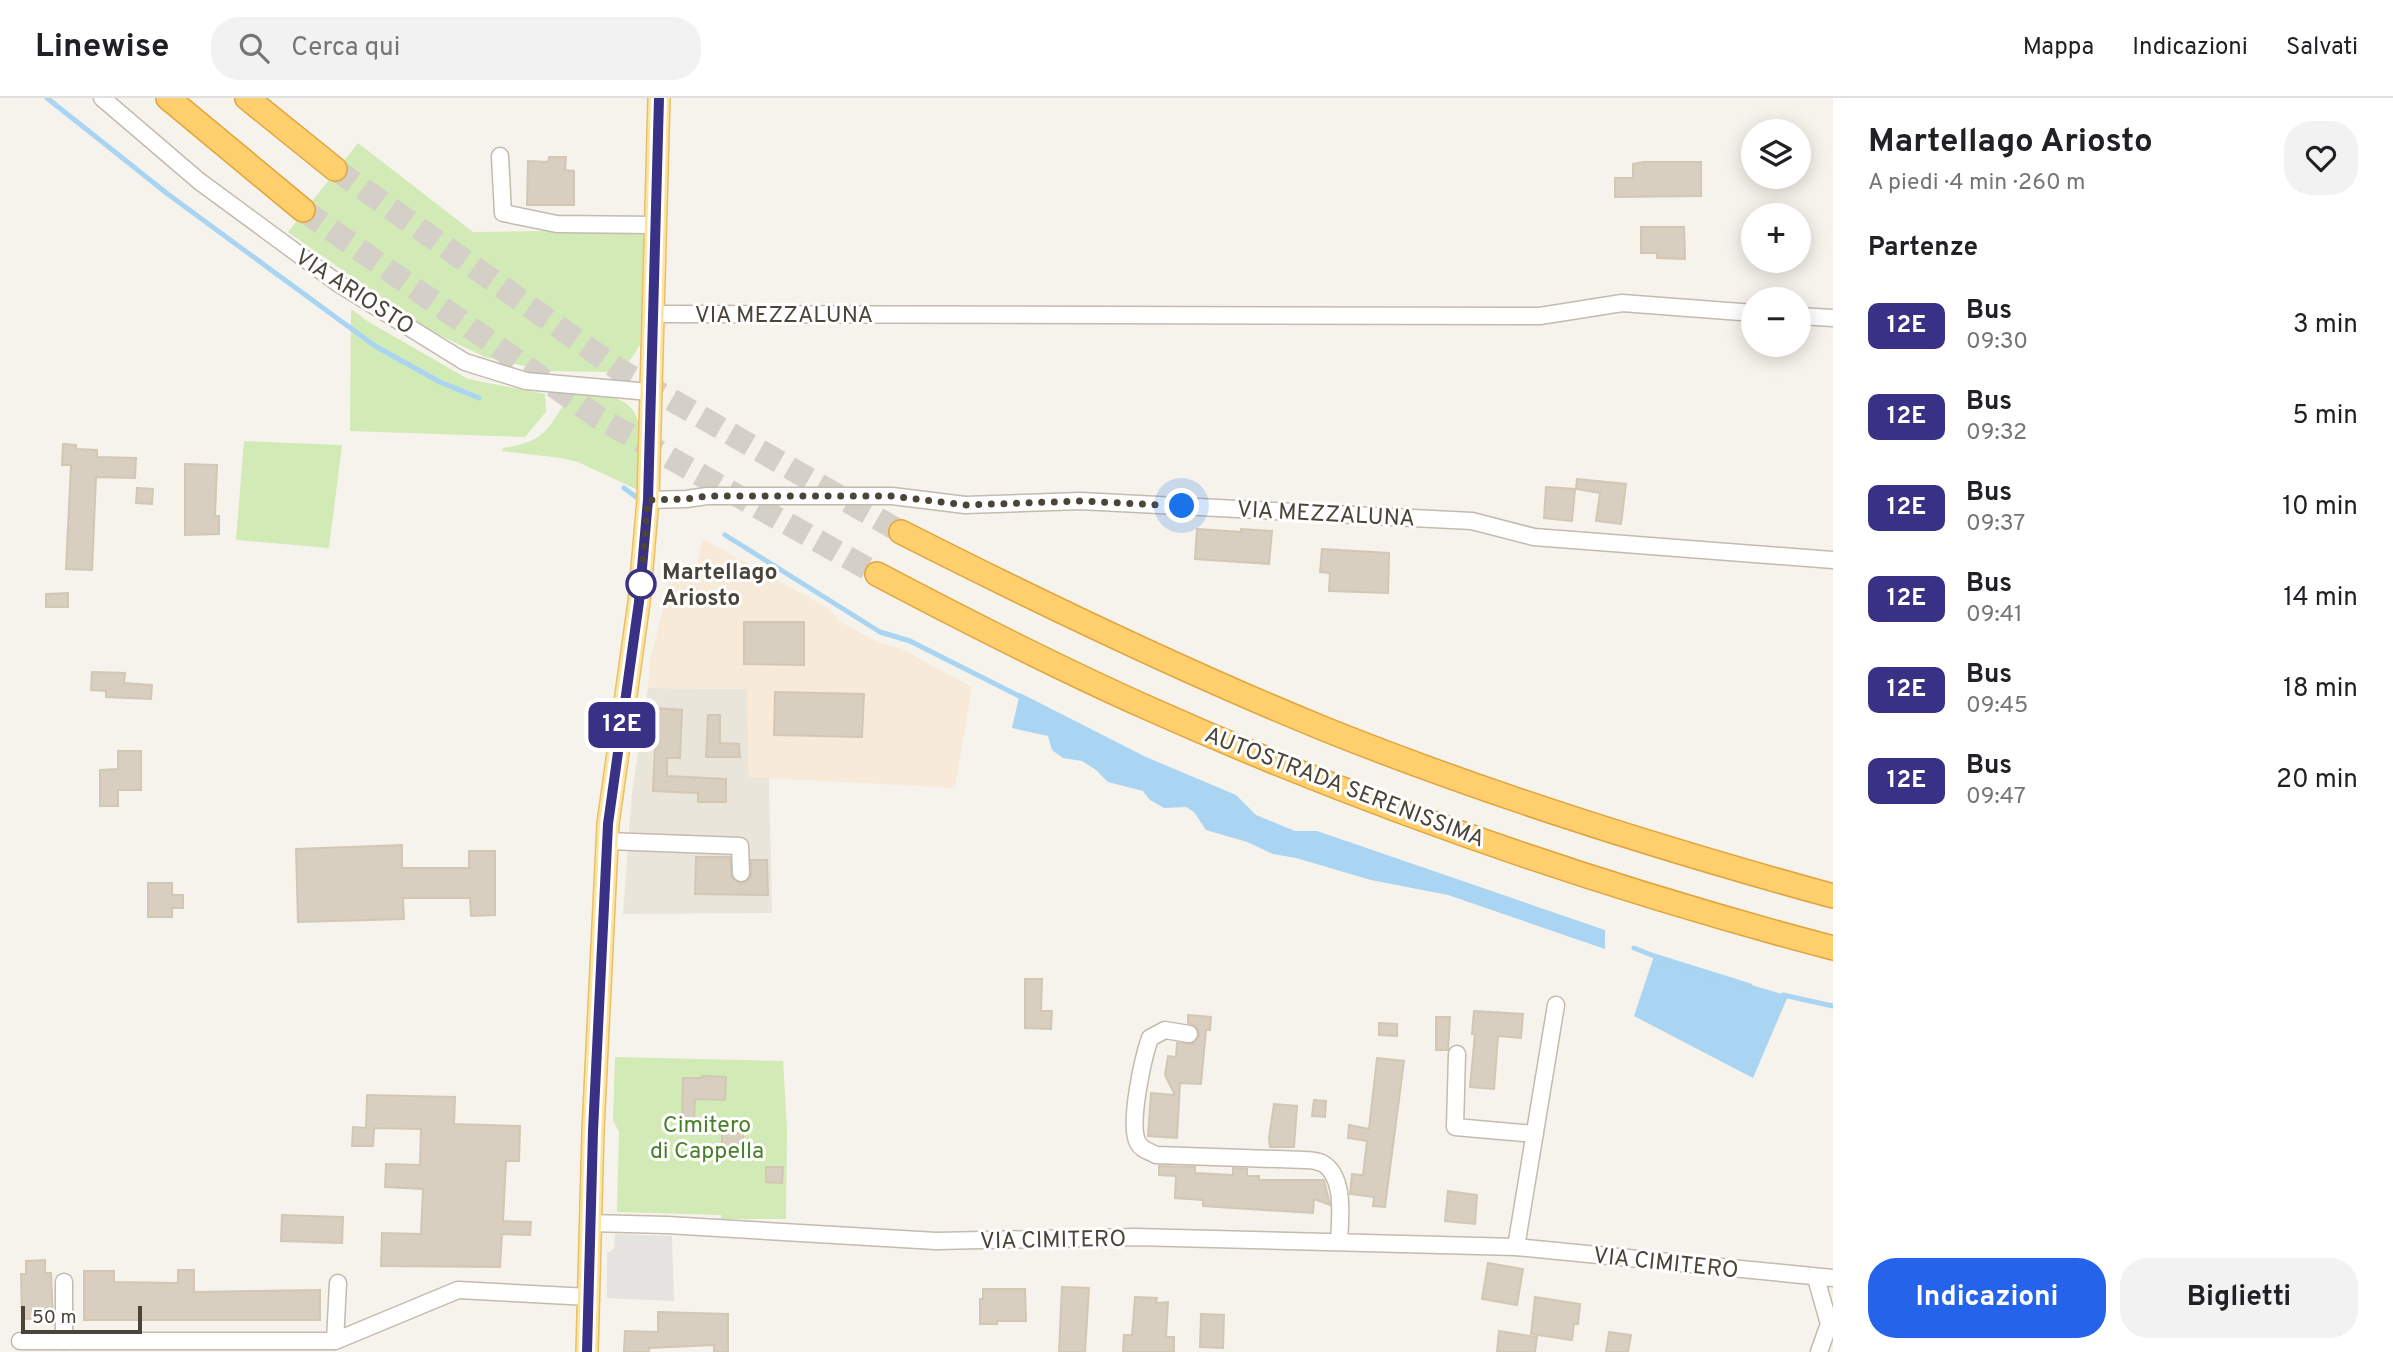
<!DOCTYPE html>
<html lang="it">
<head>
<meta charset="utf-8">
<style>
	:root { --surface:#fff; --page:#f2f2f2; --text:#202124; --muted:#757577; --line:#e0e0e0; --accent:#2563eb }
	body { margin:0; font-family:Overpass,sans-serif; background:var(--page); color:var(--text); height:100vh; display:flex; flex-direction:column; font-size:26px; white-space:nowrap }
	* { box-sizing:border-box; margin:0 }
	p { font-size:23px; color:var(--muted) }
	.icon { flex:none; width:38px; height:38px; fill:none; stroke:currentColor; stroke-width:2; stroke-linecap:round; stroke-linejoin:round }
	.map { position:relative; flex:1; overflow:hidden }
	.sheet { display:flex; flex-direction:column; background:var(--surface); width:560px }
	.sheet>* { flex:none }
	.badge { padding:0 14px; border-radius:10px; font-size:24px; line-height:46px }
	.fabs { position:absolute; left:1741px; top:21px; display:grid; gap:14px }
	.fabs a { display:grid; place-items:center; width:70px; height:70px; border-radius:50%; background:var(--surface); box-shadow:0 4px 18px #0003; font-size:35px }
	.scale { position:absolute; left:21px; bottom:18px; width:121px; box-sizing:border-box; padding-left:7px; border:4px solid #4b4439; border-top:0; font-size:19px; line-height:24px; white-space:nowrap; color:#4b4439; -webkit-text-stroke:5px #fff; paint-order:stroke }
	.you { position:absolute; width:35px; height:35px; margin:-18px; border:5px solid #fff; border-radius:50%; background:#1a73e8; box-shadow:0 0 0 10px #1a73e833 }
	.map>.badge { position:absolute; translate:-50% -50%; box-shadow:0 0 0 4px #fff }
	h2 { padding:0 35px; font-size:26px; line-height:63px }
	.round { display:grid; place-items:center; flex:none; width:74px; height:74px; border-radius:28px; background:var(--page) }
	.headline { display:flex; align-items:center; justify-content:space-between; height:119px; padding:0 35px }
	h1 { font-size:33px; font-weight:700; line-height:52px }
	.cta { display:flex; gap:14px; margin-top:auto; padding:14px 35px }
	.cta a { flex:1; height:80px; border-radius:28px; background:var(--accent); color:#fff; font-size:28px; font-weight:700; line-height:80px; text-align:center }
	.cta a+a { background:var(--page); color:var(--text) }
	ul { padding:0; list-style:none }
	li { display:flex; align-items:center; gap:21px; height:91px; padding:0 35px }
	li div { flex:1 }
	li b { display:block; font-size:26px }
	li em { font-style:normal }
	li .badge { min-width:77px; font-weight:700; text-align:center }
	header { display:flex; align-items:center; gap:42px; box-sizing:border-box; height:98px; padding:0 35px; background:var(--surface); border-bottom:2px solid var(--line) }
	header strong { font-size:33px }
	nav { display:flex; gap:38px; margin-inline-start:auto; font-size:24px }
	.search { width:490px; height:63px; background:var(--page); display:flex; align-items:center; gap:18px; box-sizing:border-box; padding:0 24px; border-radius:28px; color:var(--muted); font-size:26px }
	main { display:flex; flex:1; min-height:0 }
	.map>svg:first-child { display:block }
	.residential { fill:#eae5da }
	.commercial { fill:#f7ead8 }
	.green { fill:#d2eab5 }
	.parking { fill:#e5e3e0 }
	.water { fill:#a9d4f2 }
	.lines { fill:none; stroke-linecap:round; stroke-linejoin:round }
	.stream { stroke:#a9d4f2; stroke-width:5 }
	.building { fill:#d8cfc1; stroke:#d3c7b4; stroke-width:2 }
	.highway-tunnel { stroke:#d4d0c8; stroke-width:23; stroke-dasharray:23 11; stroke-linecap:butt }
	.minor-casing { stroke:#c2bbae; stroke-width:19 }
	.major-casing { stroke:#e6c16a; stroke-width:24 }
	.highway-casing { stroke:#e0a43c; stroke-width:26 }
	.minor { stroke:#fff; stroke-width:16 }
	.major { stroke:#ffe39c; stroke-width:21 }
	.highway { stroke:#ffcf6e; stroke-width:23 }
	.line-casing { stroke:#fff; stroke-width:16 }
	.line { stroke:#393185; stroke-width:10 }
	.walk { stroke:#4b4439; stroke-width:7; stroke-dasharray:0 12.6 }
	.stop-dot { fill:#fff; stroke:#393185; stroke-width:3.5 }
	.labels { text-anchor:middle; stroke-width:6; stroke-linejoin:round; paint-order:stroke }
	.street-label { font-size:23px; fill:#4b4439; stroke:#fff }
	.stop-label { font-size:23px; font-weight:bold; fill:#4b4439; stroke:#fff; text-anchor:start }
	.park-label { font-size:23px; fill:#4a7f2a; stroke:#fff }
</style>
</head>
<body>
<header>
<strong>Linewise</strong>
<div class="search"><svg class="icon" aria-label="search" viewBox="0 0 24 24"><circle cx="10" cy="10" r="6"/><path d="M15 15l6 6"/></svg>Cerca qui</div>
<nav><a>Mappa</a><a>Indicazioni</a><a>Salvati</a></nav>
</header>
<main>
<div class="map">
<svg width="1833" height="1254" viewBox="0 0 1833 1254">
	<rect width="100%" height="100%" fill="#f6f3ec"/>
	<path class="residential" d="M648,590L747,591L749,679L769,680L772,815L623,816L632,694Z"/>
	<path class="commercial" d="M703,441L830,511L839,523L879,545L900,550L972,589L955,690L749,679L747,591L648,590L650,563L664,507L668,482L693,481Z"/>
	<g class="green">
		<path d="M358,45L473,134L644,132L640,247L629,264L607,274L546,273L485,259L427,231L288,134Z"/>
		<path d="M351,211L369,224L468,281L545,296L546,314L525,339L350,333Z"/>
		<path d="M572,296C589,297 607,296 622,303C651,318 639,366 638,392L578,364L561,360L502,353L503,350C550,343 546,329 572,296Z"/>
		<path d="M244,343L342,347L329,450L236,442Z"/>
		<path d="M615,959L783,963L787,1030L786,1121H721V1117L617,1114L619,1034L613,1022Z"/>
	</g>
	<path class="parking" d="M615,1136L672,1138L674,1203L607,1200V1155L614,1151Z"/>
	<g class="water">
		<path d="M1020,595L1146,659L1236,697L1256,717L1295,733H1317L1605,832V851L1448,797L1371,782L1296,760L1273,756L1247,744L1206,732L1194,714L1186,709L1164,710L1150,702L1143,693L1108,684L1096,672L1082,663L1063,660L1052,652L1048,638L1012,630Z"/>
		<path d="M1654,858L1788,898L1753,980L1634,918Z"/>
	</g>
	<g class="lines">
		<g class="stream">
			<path d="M47,0L169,97L375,248L440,284L479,300"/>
			<path d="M624,390L636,399"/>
			<path d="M725,437L880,534L910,543L1025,601"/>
			<path d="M1634,850L1654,858L1750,888"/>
			<path d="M1783,897L1833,908"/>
		</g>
	</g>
	<g class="building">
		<path d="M549,59H566L565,72L574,73V107H527L528,63L548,64Z"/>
		<path d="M1643,64H1701V98L1615,99V80H1633V66Z"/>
		<path d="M1641,129H1684L1685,161L1657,160V155H1641Z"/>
		<path d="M63,346L76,347V351L97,352V359L136,360L135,380L96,379L92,472L66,471L71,367H62Z"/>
		<path d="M185,366L217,367L215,418H219V436L185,437Z"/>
		<path d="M1577,381L1626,386L1621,426L1596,423L1600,395L1576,391Z"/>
		<path d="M1546,389L1575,391L1572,423L1544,420Z"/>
		<path d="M137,390L153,391L152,406L136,405Z"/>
		<path d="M1197,431L1241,434V431L1272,433L1269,466L1195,461Z"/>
		<path d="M1322,451L1389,455L1388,495L1329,493L1330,475L1320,474Z"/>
		<path d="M68,495V509H46V496Z"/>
		<path d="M744,524H804V567L744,566Z"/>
		<path d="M92,574L125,575L124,585L152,587L151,601L106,599V593L91,592Z"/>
		<path d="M775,594L864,596L862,639L774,637Z"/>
		<path d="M657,610L682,612L680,660H667V678L726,681V704H698V695L653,693Z"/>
		<path d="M708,617H720V645L739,646L740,659H706Z"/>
		<path d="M118,653H141V692H118V708H100V672L118,671Z"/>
		<path d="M402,747V770H469V753H495V817L471,818L470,800H403L404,821L298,824L296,751Z"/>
		<path d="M696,759H730L732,780L741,785L747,783L751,779V762H767L768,797L695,796Z"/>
		<path d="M148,785H172V797H183V810H172V819H148Z"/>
		<path d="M1025,881H1042L1041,913H1052L1051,931L1025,930Z"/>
		<path d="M1474,913L1523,916L1521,940L1498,938L1494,991L1470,989L1475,936H1472Z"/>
		<path d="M1188,917L1211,919L1210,932H1206L1201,986L1180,985L1177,1040L1148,1038L1151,995L1175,997L1165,977L1168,958L1176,959L1177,945L1192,946L1199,938L1196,928L1188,925Z"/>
		<path d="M1436,919H1450L1448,952H1436Z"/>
		<path d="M1379,925L1397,926V938L1379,937Z"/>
		<path d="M1377,960L1404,963L1385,1109L1373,1108L1374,1099L1350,1096L1352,1076L1363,1077L1367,1043L1348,1040L1349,1027L1369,1031Z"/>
		<path d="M702,978L726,979L725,1002L695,1001L694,1022H682L683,980H701Z"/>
		<path d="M367,997L455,999L454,1026L520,1028L519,1063H506L503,1123L531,1124L530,1137L502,1136L500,1169L381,1168L382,1135L421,1136L423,1091L385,1089L386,1066L420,1067L421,1031L374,1030L373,1048H352L353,1029L366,1030Z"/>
		<path d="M1314,1002L1326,1003L1325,1019L1312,1018Z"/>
		<path d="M1274,1006L1297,1008L1294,1049H1270L1269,1040Z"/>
		<path d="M722,1035H743L744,1048H722Z"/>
		<path d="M1159,1068L1195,1069V1075L1233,1077V1070L1247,1071V1078H1259V1082H1324L1330,1107L1314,1101L1313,1115L1203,1108V1102L1175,1100L1176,1078L1159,1077Z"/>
		<path d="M766,1069H783L782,1085L766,1084Z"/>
		<path d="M1448,1093L1477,1097L1475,1126L1445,1123Z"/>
		<path d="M282,1117L343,1119L342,1145L281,1143Z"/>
		<path d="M45,1162V1175H51L53,1220L22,1221L21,1176H26V1163Z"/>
		<path d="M1488,1165L1523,1171L1517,1207L1482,1201Z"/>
		<path d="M178,1172H194V1194L320,1192V1222H84V1173H114V1184L178,1185Z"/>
		<path d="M1062,1189L1089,1190L1085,1254H1059Z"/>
		<path d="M983,1191H1025L1026,1223H997V1226H980V1201H983Z"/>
		<path d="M1135,1199L1157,1200L1156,1205L1168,1204L1166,1239H1174V1254H1123L1124,1237H1132Z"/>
		<path d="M1535,1199L1580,1206L1578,1226H1574L1572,1242L1531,1236Z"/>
		<path d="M658,1214L728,1216V1254H714V1247L649,1250V1254H624L625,1233L658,1234Z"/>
		<path d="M1201,1216L1224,1217L1223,1250L1200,1249Z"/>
		<path d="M1499,1233L1537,1239L1535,1254H1497Z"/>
		<path d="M1609,1234L1631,1237L1628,1254H1606Z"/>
	</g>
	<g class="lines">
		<g class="highway-tunnel">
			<path d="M335,71L618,271L901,434"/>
			<path d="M303,112L599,320L877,476"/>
		</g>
		<defs>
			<g id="minor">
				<path d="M102,0L199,83L339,186L465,264L526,283L650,294"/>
				<path d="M500,58L503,115L557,126L655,127"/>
				<path d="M653,216L1540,218L1622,205L1754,215"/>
				<path d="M1799,218L1833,220"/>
				<path d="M648,402L686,401L707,398H892L965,407L1080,403L1432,421L1472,423L1534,439L1833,462"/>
				<path d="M607,743L740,748L741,775"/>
				<path d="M1189,936L1165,932L1150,940C1143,960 1128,1027 1138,1045C1142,1052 1149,1053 1156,1057L1305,1062C1311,1062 1317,1063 1322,1065C1346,1078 1340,1122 1339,1144"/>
				<path d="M1457,956L1455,1029L1535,1036"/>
				<path d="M590,1125L667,1127L936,1143L1135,1139L1516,1149L1833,1180"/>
				<path d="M1516,1149L1556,907"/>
				<path d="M1816,1180L1829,1226L1819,1254"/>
				<path d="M20,1243H335L458,1192L589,1199"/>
				<path d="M64,1243V1184"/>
				<path d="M335,1243L338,1185"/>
			</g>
			<path id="major" d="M587,1254L593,1033L608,726L639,504L648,402L659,0"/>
			<g id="highway">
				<path d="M168,0L303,112"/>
				<path d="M247,0L335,71"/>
				<path d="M901,434C1041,505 1182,573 1327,632C1492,698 1662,751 1833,798"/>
				<path d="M877,476C966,523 1056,569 1148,610C1369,709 1599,788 1833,850"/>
			</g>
		</defs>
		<use href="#minor" class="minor-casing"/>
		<use href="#major" class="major-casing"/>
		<use href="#highway" class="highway-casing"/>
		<use href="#minor" class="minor"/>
		<use href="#major" class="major"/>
		<use href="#highway" class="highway"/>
	</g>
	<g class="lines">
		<defs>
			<path id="line" d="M587,1254L593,1033L608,726L639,504L648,402L659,0"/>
		</defs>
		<use href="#line" class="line-casing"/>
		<use href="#line" class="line"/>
		<path class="walk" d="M641,486L648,402L686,401L708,398H892L965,407L1080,403L1182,408"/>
	</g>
	<circle class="stop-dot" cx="641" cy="486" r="14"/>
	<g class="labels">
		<g class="street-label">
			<text transform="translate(355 193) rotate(33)" y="8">VIA ARIOSTO</text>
			<text x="784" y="224">VIA MEZZALUNA</text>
			<text transform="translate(1326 415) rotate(3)" y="8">VIA MEZZALUNA</text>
			<text transform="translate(1345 688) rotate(21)" y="8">AUTOSTRADA SERENISSIMA</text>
			<text transform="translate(1053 1141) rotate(-1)" y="8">VIA CIMITERO</text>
			<text transform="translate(1666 1164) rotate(6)" y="8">VIA CIMITERO</text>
		</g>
		<g class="stop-label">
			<text x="662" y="481">Martellago<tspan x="662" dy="26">Ariosto</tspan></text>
		</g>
		<g class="park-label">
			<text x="707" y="1034">Cimitero<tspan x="707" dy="26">di Cappella</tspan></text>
		</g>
	</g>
</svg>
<div class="fabs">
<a><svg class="icon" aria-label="layers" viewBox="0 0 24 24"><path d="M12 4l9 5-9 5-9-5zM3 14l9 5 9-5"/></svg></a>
<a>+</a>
<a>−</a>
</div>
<div class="scale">50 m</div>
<div class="you" style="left:1182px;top:408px"></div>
<b class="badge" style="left:622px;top:627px;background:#393185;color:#fff">12E</b>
</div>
<section class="sheet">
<div class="headline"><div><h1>Martellago Ariosto</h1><p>A piedi · 4 min · 260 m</p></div><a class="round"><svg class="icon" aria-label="heart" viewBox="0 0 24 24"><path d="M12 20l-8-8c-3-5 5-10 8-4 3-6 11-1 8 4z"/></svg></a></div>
<h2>Partenze</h2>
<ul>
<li><span class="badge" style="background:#393185;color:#fff">12E</span><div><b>Bus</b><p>09:30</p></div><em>3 min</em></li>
<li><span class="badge" style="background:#393185;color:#fff">12E</span><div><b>Bus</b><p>09:32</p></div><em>5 min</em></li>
<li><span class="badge" style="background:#393185;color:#fff">12E</span><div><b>Bus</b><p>09:37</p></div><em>10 min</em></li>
<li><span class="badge" style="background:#393185;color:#fff">12E</span><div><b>Bus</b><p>09:41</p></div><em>14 min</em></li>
<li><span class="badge" style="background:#393185;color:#fff">12E</span><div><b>Bus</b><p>09:45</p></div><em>18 min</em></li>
<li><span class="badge" style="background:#393185;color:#fff">12E</span><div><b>Bus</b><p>09:47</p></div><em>20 min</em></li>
</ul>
<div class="cta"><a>Indicazioni</a><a>Biglietti</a></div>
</section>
</main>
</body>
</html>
